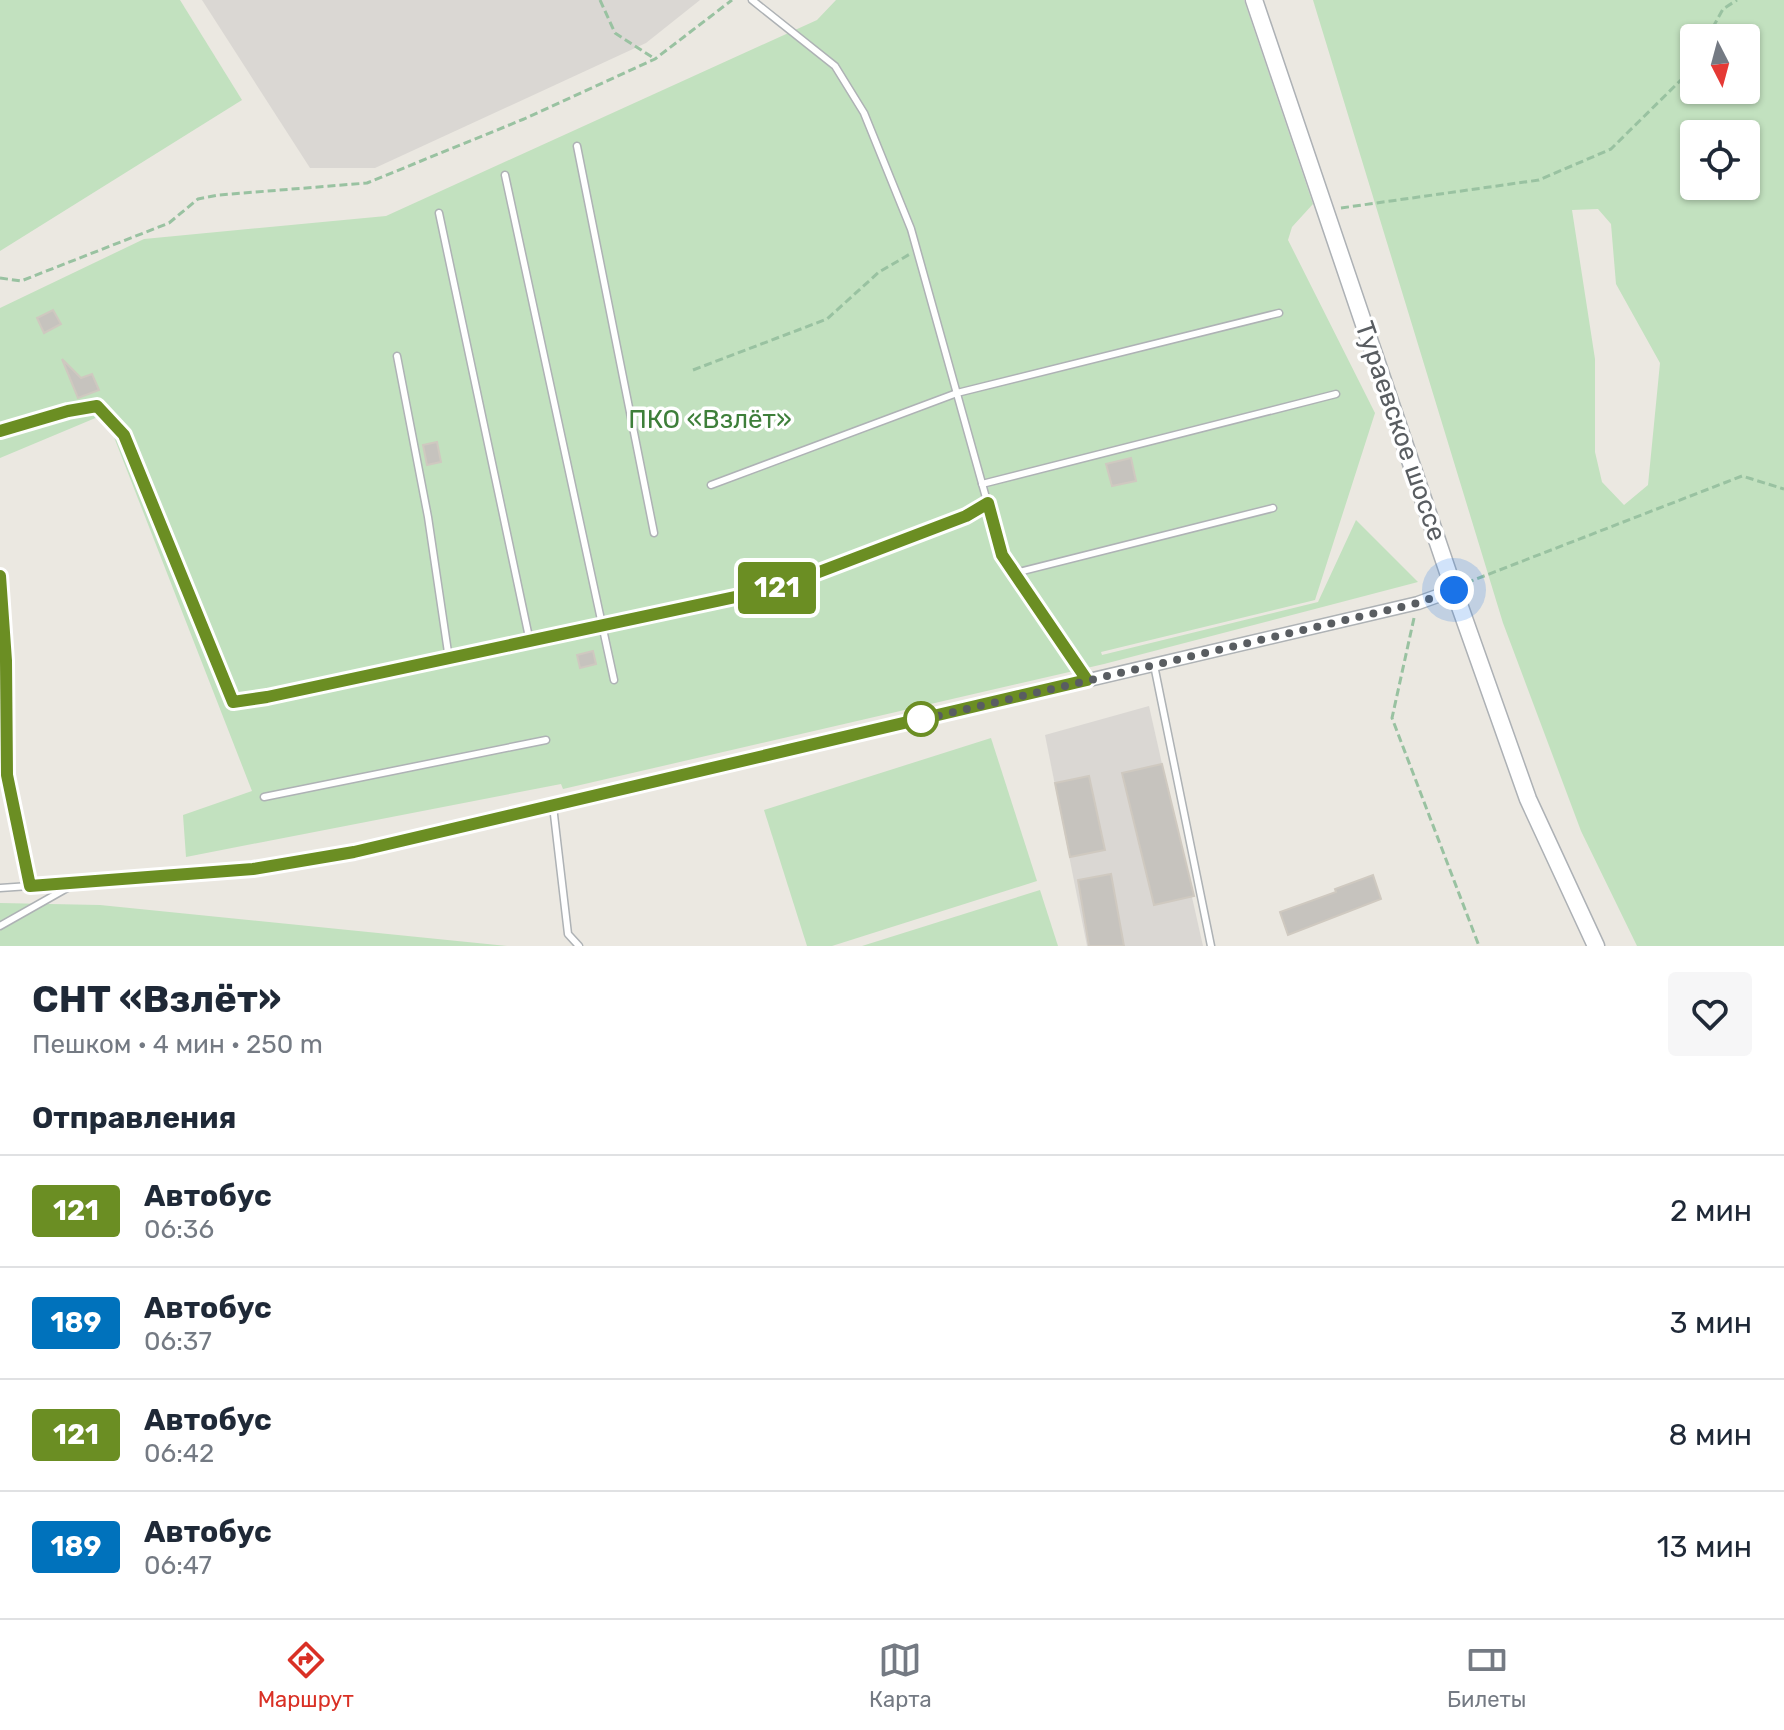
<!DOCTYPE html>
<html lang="ru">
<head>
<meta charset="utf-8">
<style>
	:root { --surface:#fff; --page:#f6f6f7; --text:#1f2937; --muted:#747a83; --line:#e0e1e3; --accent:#d93025 }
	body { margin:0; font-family:Rubik,sans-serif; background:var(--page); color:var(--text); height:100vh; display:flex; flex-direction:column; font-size:30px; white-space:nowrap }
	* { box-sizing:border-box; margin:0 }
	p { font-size:26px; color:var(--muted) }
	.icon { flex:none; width:44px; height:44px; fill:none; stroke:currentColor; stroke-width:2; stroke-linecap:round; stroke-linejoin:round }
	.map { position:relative; height:946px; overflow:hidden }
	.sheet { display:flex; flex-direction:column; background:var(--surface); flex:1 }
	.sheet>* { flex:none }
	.badge { padding:0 16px; border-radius:6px; font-size:28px; line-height:52px }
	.needle { width:52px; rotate:174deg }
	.fabs { position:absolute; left:1680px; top:24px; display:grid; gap:16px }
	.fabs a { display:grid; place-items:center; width:80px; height:80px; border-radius:8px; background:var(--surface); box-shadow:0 2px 6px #0004; font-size:40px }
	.you { position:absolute; width:40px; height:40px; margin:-20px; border:6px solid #fff; border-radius:50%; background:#1a73e8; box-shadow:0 0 0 12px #1a73e833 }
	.map>.badge { position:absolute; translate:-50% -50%; box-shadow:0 0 0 4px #fff }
	h2 { padding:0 32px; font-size:30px; line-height:72px }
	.round { display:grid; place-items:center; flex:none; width:84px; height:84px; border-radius:8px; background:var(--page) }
	.head { display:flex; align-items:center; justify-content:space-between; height:136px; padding:0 32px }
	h1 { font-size:38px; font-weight:700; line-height:60px }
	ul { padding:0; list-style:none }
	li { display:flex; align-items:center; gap:24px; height:112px; padding:0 32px; border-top:2px solid var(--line) }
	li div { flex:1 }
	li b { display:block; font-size:30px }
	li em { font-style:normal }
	li .badge { min-width:88px; font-weight:700; text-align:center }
	.menu { display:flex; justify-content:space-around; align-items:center; height:112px; border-top:2px solid var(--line); background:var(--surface); font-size:22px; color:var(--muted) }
	.menu a { display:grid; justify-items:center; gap:4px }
	.menu .selected { color:var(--accent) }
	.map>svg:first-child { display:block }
	.industrial { fill:#dad7d3 }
	.green { fill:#c2e1bf; fill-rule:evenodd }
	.building { fill:#c6c3be; stroke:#cfc9c0; stroke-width:2 }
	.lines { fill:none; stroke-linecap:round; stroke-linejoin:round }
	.lane-casing { stroke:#aeb2b5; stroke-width:9 }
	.street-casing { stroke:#aeb2b5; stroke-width:15 }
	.secondary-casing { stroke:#adb1b5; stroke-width:19 }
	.path { stroke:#99c2a1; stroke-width:3; stroke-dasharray:8 4; stroke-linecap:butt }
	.lane { stroke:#fff; stroke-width:6 }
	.street { stroke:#fff; stroke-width:12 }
	.secondary { stroke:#fff; stroke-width:16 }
	.line-casing { stroke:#fff; stroke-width:18 }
	.line { stroke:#6b8e23; stroke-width:12 }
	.walk { stroke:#595d61; stroke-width:8; stroke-dasharray:0 14.4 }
	.stop-dot { fill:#fff; stroke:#6b8e23; stroke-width:4 }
	.labels { text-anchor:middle; stroke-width:7; stroke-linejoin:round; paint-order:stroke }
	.park-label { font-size:26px; fill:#3e7f3a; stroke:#fff }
	.street-label { font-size:26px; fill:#595d61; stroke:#fff }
</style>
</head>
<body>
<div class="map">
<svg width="1784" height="946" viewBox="0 0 1784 946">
	<rect width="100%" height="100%" fill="#ebe8e1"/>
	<g class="industrial">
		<path d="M202,0H700L646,43L375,168H310Z"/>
		<path d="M1149,706L1203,946H1087L1045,735Z"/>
	</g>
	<g class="green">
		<path d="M0,0H180L242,100L0,251Z"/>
		<path d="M836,0H1244L1313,204L1292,227L1288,240L1375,413L1315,600L1101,652L1102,655L1318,602L1356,520L1418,582L1104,664L563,789L561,784L186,857L183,815L252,791L105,414L0,458V308L144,239L386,216L817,20Z"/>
		<path d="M1313,0H1784V946H1637L1581,831L1503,623ZM1694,38H1746V90H1694ZM1694,134H1746V186H1694ZM1598,209L1611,224L1616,284L1660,363L1648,485L1624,505L1602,482L1595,452V359L1572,210Z"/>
		<path d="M991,738L1037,881L832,946H807L764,810Z"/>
		<path d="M1040,890L1058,946H862Z"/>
		<path d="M0,903L100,905L507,946H0Z"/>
	</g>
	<g class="building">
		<path d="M53,310L61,324L44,333L37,318Z"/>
		<path d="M62,359L81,378L92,374L99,390L78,398Z"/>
		<path d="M437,442L441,462L427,465L423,445Z"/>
		<path d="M1131,458L1136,481L1112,486L1106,464Z"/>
		<path d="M593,651L596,664L580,668L577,655Z"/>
		<path d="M1162,764L1194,896L1154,905L1122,773Z"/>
		<path d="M1089,776L1105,850L1070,857L1055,783Z"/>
		<path d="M1111,874L1124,946H1089L1078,880Z"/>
		<path d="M1373,875L1381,899L1288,935L1280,912L1336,892L1335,889Z"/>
	</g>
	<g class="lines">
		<defs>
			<g id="lane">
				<path d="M752,0L835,66L864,113L911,229L1002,555L1087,680"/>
				<path d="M577,146L654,533"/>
				<path d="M505,175L614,680"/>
				<path d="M439,213L530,642"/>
				<path d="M397,356L428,517L449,659"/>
				<path d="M0,431L68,411L97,406L124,435L233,702L267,697L777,588L966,516L988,503"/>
				<path d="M982,484L1336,394"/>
				<path d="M711,485L957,393L1279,313"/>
				<path d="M1015,573L1273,508"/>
				<path d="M0,576L6,661L7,775L30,886"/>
				<path d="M1154,665L1211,946"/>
				<path d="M264,797L546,740"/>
				<path d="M553,806L568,934L579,946"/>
				<path d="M0,888L73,883"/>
				<path d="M0,926L76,883"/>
			</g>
			<path id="street" d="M76,883L253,869L354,852L1418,603L1454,590"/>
			<path id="secondary" d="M1254,0L1454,590L1528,799L1596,946"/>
		</defs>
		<use href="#lane" class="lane-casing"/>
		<use href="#street" class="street-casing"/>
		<use href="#secondary" class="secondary-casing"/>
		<g class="path">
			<path d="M600,0L615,33L655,59"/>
			<path d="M1707,38L1723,9L1737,0"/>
			<path d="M1341,208L1539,180L1611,149L1686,75L1694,61"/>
			<path d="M0,278L21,281L169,223L198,199L219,195L367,183L524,119L655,59L732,0"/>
			<path d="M693,370L827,319L879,272L910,254"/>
			<path d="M1466,583L1742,476L1784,489"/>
			<path d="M1414,618L1392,718L1479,946"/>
		</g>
		<use href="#lane" class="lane"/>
		<use href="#street" class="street"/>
		<use href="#secondary" class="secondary"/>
	</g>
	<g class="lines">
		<defs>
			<path id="line" d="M0,431L68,411L97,406L124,435L233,702L267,697L777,588L966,516L988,503L1002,555L1087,680L354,852L253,869L30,886L7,775L6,661L0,576"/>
		</defs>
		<use href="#line" class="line-casing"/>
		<use href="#line" class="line"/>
		<path class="walk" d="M921,719L916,721L1418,603L1454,590"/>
	</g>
	<circle class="stop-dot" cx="921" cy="719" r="16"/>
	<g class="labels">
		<g class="park-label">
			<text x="710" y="428">ПКО «Взлёт»</text>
		</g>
		<g class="street-label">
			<text transform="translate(1401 431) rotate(71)" y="9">Тураевское шоссе</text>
		</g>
	</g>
</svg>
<div class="fabs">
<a><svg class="needle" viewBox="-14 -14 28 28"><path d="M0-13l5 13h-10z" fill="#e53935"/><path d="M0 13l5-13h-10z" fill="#747a83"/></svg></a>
<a><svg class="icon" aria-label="locate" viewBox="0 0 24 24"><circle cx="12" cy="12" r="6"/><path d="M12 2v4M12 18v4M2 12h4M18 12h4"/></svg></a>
</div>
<div class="you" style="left:1454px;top:590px"></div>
<b class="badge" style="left:777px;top:588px;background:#6b8e23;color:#fff">121</b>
</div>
<section class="sheet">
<div class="head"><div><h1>СНТ «Взлёт»</h1><p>Пешком · 4 мин · 250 m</p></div><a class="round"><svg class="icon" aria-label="heart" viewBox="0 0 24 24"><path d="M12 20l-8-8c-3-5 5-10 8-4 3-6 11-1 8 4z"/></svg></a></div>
<h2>Отправления</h2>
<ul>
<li><span class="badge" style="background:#6b8e23;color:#fff">121</span><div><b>Автобус</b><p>06:36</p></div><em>2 мин</em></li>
<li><span class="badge" style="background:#0072bc;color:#fff">189</span><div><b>Автобус</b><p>06:37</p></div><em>3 мин</em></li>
<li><span class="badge" style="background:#6b8e23;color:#fff">121</span><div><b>Автобус</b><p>06:42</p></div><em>8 мин</em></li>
<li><span class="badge" style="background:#0072bc;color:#fff">189</span><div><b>Автобус</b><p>06:47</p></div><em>13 мин</em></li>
</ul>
</section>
<nav class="menu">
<a class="selected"><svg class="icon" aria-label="directions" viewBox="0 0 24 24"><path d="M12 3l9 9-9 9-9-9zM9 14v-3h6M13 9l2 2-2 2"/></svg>Маршрут</a>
<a><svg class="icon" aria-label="map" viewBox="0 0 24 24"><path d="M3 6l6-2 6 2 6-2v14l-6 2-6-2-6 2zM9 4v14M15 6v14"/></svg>Карта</a>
<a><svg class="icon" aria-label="tickets" viewBox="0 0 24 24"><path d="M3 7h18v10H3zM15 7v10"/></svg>Билеты</a>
</nav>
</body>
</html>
